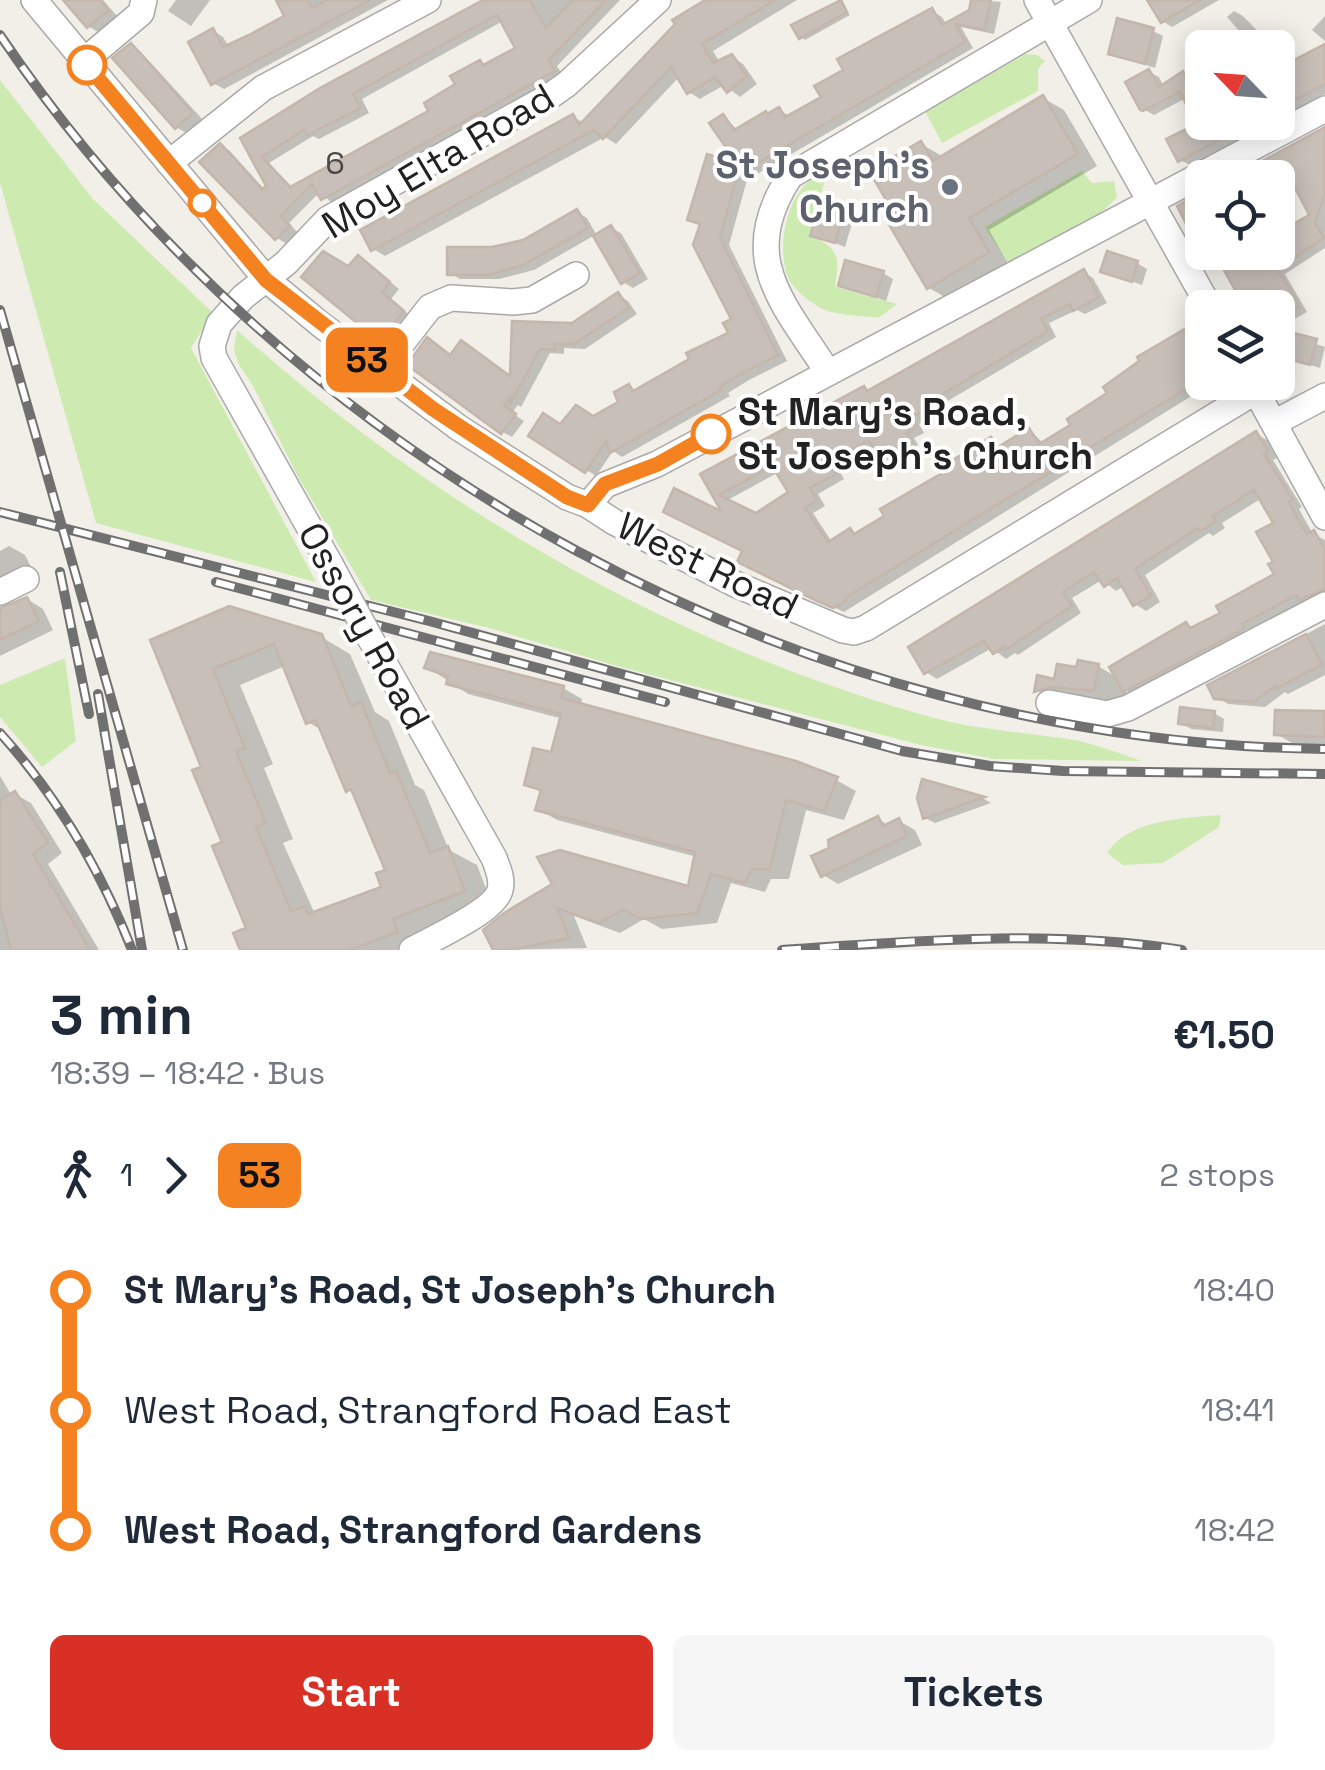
<!DOCTYPE html>
<html lang="en">
<head>
<meta charset="utf-8">
<style>
	:root { --surface:#fff; --page:#f6f6f7; --text:#1f2937; --muted:#747a83; --accent:#d93025 }
	body { margin:0; font-family:"Space Grotesk",sans-serif; background:var(--page); color:var(--text); height:100vh; display:flex; flex-direction:column; font-size:38px; white-space:nowrap }
	* { box-sizing:border-box; margin:0 }
	p { font-size:32px; color:var(--muted) }
	.icon { flex:none; width:55px; height:55px; fill:none; stroke:currentColor; stroke-width:2; stroke-linecap:round; stroke-linejoin:round }
	.map { position:relative; height:950px; overflow:hidden }
	.drawer { display:flex; flex-direction:column; background:var(--surface); flex:1 }
	.drawer>* { flex:none }
	.badge { padding:0 20px; border-radius:15px; font-size:35px; line-height:65px }
	.needle { width:65px; rotate:295deg }
	.buttons { position:absolute; left:1185px; top:30px; display:grid; gap:20px }
	.buttons a { display:grid; place-items:center; width:110px; height:110px; border-radius:15px; background:var(--surface); box-shadow:0 5px 25px #0003; font-size:50px }
	.map>.badge { position:absolute; translate:-50% -50%; box-shadow:0 0 0 5px #fff }
	.legs { display:flex; align-items:center; gap:15px; height:110px; padding:0 50px; font-size:32px }
	.legs p { margin-inline-start:auto }
	.head { display:flex; align-items:center; justify-content:space-between; height:170px; padding:0 50px }
	h1 { font-size:55px; font-weight:600; line-height:75px }
	.cta { display:flex; gap:20px; margin-top:auto; padding:20px 50px }
	.cta a { flex:1; height:115px; border-radius:15px; background:var(--accent); color:#fff; font-size:40px; font-weight:600; line-height:115px; text-align:center }
	.cta a+a { background:var(--page); color:var(--text) }
	ul { padding:0 50px; list-style:none }
	li { display:flex; align-items:center; gap:35px; height:120px; font-size:38px }
	li i { display:grid; place-items:center; width:15px; height:100%; margin:0 12px; background:currentColor }
	li i::after { content:''; width:25px; height:25px; margin:-12px; border:8px solid; border-radius:50%; background:var(--surface) }
	li p { margin-inline-start:auto }
	li:first-child i { background:linear-gradient(#0000 50%,currentColor 0) }
	li:last-child i { background:linear-gradient(currentColor 50%,#0000 0) }
	.map>svg:first-child { display:block }
	.grass { fill:#cdebb0 }
	.shadow { fill:#0003; fill-rule:evenodd }
	.building { fill:#c7bfb8; stroke:#c4b6ab; stroke-width:2.5; fill-rule:evenodd }
	.lines { fill:none; stroke-linecap:round; stroke-linejoin:round }
	.minor-casing { stroke:#a9a9a9; stroke-width:28 }
	.minor { stroke:#fff; stroke-width:25 }
	.rail-casing { stroke:#707070; stroke-width:10 }
	.rail { stroke:#fff; stroke-width:6; stroke-dasharray:19; stroke-linecap:butt }
	.minor-bridge-casing { stroke:#a9a9a9; stroke-width:28; stroke-linecap:butt }
	.minor-bridge { stroke:#fff; stroke-width:25 }
	.line-1-casing { stroke:#fff; stroke-width:22 }
	.line-1 { stroke:#f58220; stroke-width:15 }
	.stop-1-dot { fill:#fff; stroke:#f58220; stroke-width:5 }
	.worship-dot { fill:#6b7280; stroke:#fff; stroke-width:4 }
	.labels { text-anchor:middle; stroke-width:8; stroke-linejoin:round; paint-order:stroke }
	.number-label { font-size:32px; fill:#4b4948 }
	.street-label { font-size:38px; fill:#222; stroke:#fff }
	.worship-label { font-size:38px; font-weight:bold; fill:#5b616d; stroke:#fff; text-anchor:end }
	.stop-label { font-size:38px; font-weight:bold; fill:#222; stroke:#fff; text-anchor:start }
</style>
</head>
<body>
<div class="map">
<svg width="1325" height="950" viewBox="0 0 1325 950">
	<rect width="100%" height="100%" fill="#f2efe9"/>
	<g class="grass">
		<path d="M1026,54L1037,55L1045,61L1038,69V91L942,143L925,111Z"/>
		<path d="M0,80L93,199L213,313L191,348L316,582L96,523L0,183Z"/>
		<path d="M1082,171L1092,183L1114,181L1117,197L1096,218L1009,264L985,227Z"/>
		<path d="M827,172L810,235C839,249 840,256 835,287L897,304L878,318C860,315 832,316 817,306C805,298 790,287 786,272C777,239 789,181 827,172Z"/>
		<path d="M237,330C437,509 674,646 934,718C979,730 1024,732 1069,739C1093,743 1118,753 1142,761L995,759L925,746L624,668L489,628L371,600L296,473L253,386L238,363L234,349Z"/>
		<path d="M65,658L76,741L42,767L0,717V685Z"/>
		<path d="M1221,815L1219,827L1163,863L1123,865L1107,853C1129,819 1184,818 1221,815Z"/>
	</g>
	<g class="shadow">
		<path d="M66,0H103L117,16L98,32L88,26Z"/>
		<path d="M176,0H210L191,26L168,11Z"/>
		<path d="M298,0H388L224,89L213,83V31L223,37L229,47L288,17Z"/>
		<path d="M488,0H572L573,3L576,0H620L557,66L563,76L333,204L320,192L289,223L298,233L287,244L277,238L203,162L221,146L230,151L265,190L270,186L244,139ZM503,21L518,49L486,66L480,63L431,112L293,188L269,163L313,136L319,139L369,113L362,99Z"/>
		<path d="M710,0H797L713,51L720,63L732,57L743,64L757,84L740,97L724,85L700,99L689,92L679,77L616,144L605,137L385,256L373,249L573,117L584,123Z"/>
		<path d="M974,0L1001,2L994,34L961,27L973,48L747,180L729,245L787,361L749,380L728,393L730,396L622,457L613,451L596,476L532,435L593,419L622,403L629,387L638,392L731,334L734,320L702,226L690,219L742,166L723,117L738,130L779,110L791,117L824,98L932,11L942,17L947,25L971,11Z"/>
		<path d="M1156,0H1219L1172,27L1162,21Z"/>
		<path d="M841,3L850,15L805,40L801,37Z"/>
		<path d="M1234,11L1243,16L1274,48H1254L1227,17Z"/>
		<path d="M1325,16V41L1312,30Z"/>
		<path d="M1153,31L1163,36L1155,68L1111,53Z"/>
		<path d="M131,46L141,52L202,119L186,133L176,127Z"/>
		<path d="M1325,46V94L1278,119V51L1290,64Z"/>
		<path d="M1149,72L1159,77L1164,87L1183,74L1196,86L1202,81V122H1271L1190,165L1180,160L1199,125L1186,98L1154,115L1145,110Z"/>
		<path d="M1043,98L1064,110L1097,166L989,230L1009,265L950,300L929,288L921,144L942,156Z"/>
		<path d="M1325,129V173L1300,187L1325,196V248L1285,274L1307,312L1278,328V308H1248L1278,252V236L1312,216L1298,190L1278,201V178H1235Z"/>
		<path d="M845,207L855,213L845,247L813,234Z"/>
		<path d="M577,212L587,218L597,236L611,228L621,233L648,279L633,288L623,282L595,235L534,270L499,279H460L450,273L524,242Z"/>
		<path d="M1137,263L1147,269L1142,285L1103,271Z"/>
		<path d="M368,264L399,289L391,299L413,318L391,345L305,277Z"/>
		<path d="M1084,272L1093,278L1107,303L1085,314L1077,310L1049,323L1056,337L946,402L948,406L919,424L924,433L914,438L918,445L891,462L881,456L875,446L837,467L844,479L818,494L825,506L813,513L832,542L850,531L857,535L991,439L1002,448L1030,430L1044,444L1074,426L1195,326L1202,330V382H1214L844,612L749,566L745,551L704,475L864,389L870,392ZM779,472L792,493L756,515L726,501Z"/>
		<path d="M883,273L893,279L886,301L841,285Z"/>
		<path d="M618,295L628,301L637,314L585,349L564,348V354L550,353L521,407L518,405L512,413L524,421L512,437L503,432L452,357L513,379L514,324L573,325Z"/>
		<path d="M1278,331L1325,347L1320,368L1278,355Z"/>
		<path d="M1256,434L1267,440L1277,458L1273,460L1302,507L1299,509L1313,534L1325,540V599L1136,697L1127,691L1124,707L1066,708L1036,690L1078,670L1098,666L1118,678L1186,625L1194,629L1223,614L1277,575L1276,524L1262,498L1222,523L1225,528L1213,536L1209,533L1145,575L1160,602L1146,611L1135,604L1124,586L1116,591L1102,580L1072,598L1081,613L1018,655L1015,653L1006,659L992,648L937,679L926,672Z"/>
		<path d="M9,546L25,555L34,573L2,591L0,610V551Z"/>
		<path d="M27,599L43,609L53,630L0,656V611Z"/>
		<path d="M1325,624V675L1288,694L1285,692L1265,707L1228,704L1216,697L1210,686Z"/>
		<path d="M321,637L350,654L375,712L389,721L415,785L424,790L449,850L477,865L493,907L420,950H242L249,930L204,768L154,641ZM285,666L308,722L323,731L348,790L357,795L388,872L384,888L315,914L283,843L293,839L264,768L273,764L240,685Z"/>
		<path d="M427,667L563,688L582,699L581,706L836,780L856,791L844,820L806,810L789,879H771L765,892L731,883L717,923L662,929L644,919L620,933L574,916L587,948L496,950L506,915L690,889L697,857L557,820L538,809L542,793L527,784L553,755L563,719L468,694Z"/>
		<path d="M1214,713L1224,719L1223,732L1191,729L1181,723Z"/>
		<path d="M1325,714V747L1298,746L1276,734Z"/>
		<path d="M0,776L12,796L15,794L31,803L62,853L48,864L99,950H0Z"/>
		<path d="M923,782L984,799L991,803L935,823L925,818Z"/>
		<path d="M878,819L890,826L899,821L915,830L922,845L838,884L823,875Z"/>
	</g>
	<g class="building">
		<path d="M63,0H100L109,10L87,28Z"/>
		<path d="M276,0H307L312,8L326,0H370L211,85L188,42L213,28L223,47L249,35L284,16Z"/>
		<path d="M483,0H530L546,28L573,0H606L549,60L555,71L321,200L312,184L281,216L290,226L275,240L199,162L220,143L262,189L266,186L240,138L320,88ZM497,15L515,48L483,65L480,60L450,76L455,84L424,103L428,111L290,187L262,157L304,130L308,135L361,108L353,94Z"/>
		<path d="M705,0H775L702,44L713,63L732,54L747,76L727,93L715,77L687,94L671,67L603,139L594,130L371,251L360,230L573,114L579,125L675,24L672,20Z"/>
		<path d="M841,0L847,12L799,39L791,25Z"/>
		<path d="M971,0H991L984,30L955,24L965,42L737,175L720,238L778,355L738,375L720,387L721,390L610,453L606,441L585,473L528,436L543,413L560,424L576,405L593,416L618,402L614,392L629,384L633,391L689,359L686,353L728,333L723,323L731,319L693,245L700,224L687,220L707,154L736,162L709,123L723,114L734,130L766,111L767,114L779,107L785,117L821,97L814,86L843,70L837,59L932,8L942,25L969,10Z"/>
		<path d="M1147,0H1200L1161,23Z"/>
		<path d="M1117,18L1154,28L1145,64L1108,54Z"/>
		<path d="M131,43L193,113L175,129L112,58Z"/>
		<path d="M1325,44V84L1278,109V52L1288,63Z"/>
		<path d="M1149,69L1159,87L1183,71L1191,86L1202,79V122H1252L1178,162L1166,139L1196,124L1180,92L1143,111L1140,110L1125,82Z"/>
		<path d="M1043,95L1078,154L969,218L989,252L927,289L884,216L898,220L869,171L921,141L933,161Z"/>
		<path d="M1325,127V193L1315,223L1324,238L1277,268L1299,306L1278,318V308H1245L1214,252H1293L1281,231L1309,215L1289,176L1231,178Z"/>
		<path d="M1202,192V255L1177,206Z"/>
		<path d="M822,197L846,205L835,243L810,236Z"/>
		<path d="M577,209L588,228L523,265L488,275H447V247H492L523,240Z"/>
		<path d="M611,225L640,273L621,284L593,236Z"/>
		<path d="M323,251L348,266L358,255L390,282L382,292L404,311L379,341L301,277Z"/>
		<path d="M1107,251L1138,261L1132,282L1100,272Z"/>
		<path d="M845,260L884,271L876,297L838,286Z"/>
		<path d="M1084,269L1099,297L1073,311L1070,304L1041,318L1048,331L938,397L940,401L911,418L916,428L907,433L910,439L880,458L869,440L829,462L836,474L810,488L817,500L805,508L828,542L850,528L854,534L884,516L880,509L951,468L948,463L991,437L998,447L1029,428L1039,444L1070,425L1067,419L1107,393L1103,387L1139,361L1137,357L1195,323L1202,335V379L845,598L846,601L833,608L817,601L737,562L742,551L663,512L674,488L721,511L700,474L864,386L867,391ZM772,466L788,492L756,513L719,495Z"/>
		<path d="M618,292L629,308L574,344H555V350L540,349L510,404V397L504,405L516,414L501,434L407,365L427,337L450,355L461,340L510,376L512,321L572,323Z"/>
		<path d="M1278,329L1317,339L1310,365L1278,356Z"/>
		<path d="M1256,431L1268,451L1264,454L1293,500L1289,502L1299,521L1307,534L1314,530L1325,550V589L1299,600L1296,595L1242,624L1244,629L1123,692L1109,667L1186,622L1190,628L1220,613L1216,606L1274,574L1268,564L1273,562L1256,532L1273,523L1254,490L1213,516L1216,521L1200,531L1198,528L1135,569L1151,596L1133,606L1117,578L1104,587L1094,572L1063,592L1072,606L1005,650L1004,647L993,654L984,641L924,674L908,647Z"/>
		<path d="M27,597L39,621L0,640V608Z"/>
		<path d="M229,606L322,634L351,706L361,702L390,773L396,771L430,853L448,846L465,891L393,919L398,932L350,950H240L233,933L246,928L212,846L222,842L192,770L201,767L150,640ZM274,644L306,724L316,720L346,792L351,789L385,870L376,873L381,887L308,914L305,906L291,911L256,827L266,823L236,751L245,748L213,669Z"/>
		<path d="M1306,634L1322,665L1275,689V686L1253,702L1214,699L1207,685Z"/>
		<path d="M430,652L564,686L561,698L796,761L838,777L824,811L786,800L770,869H752L745,883L711,874L697,913L641,919L623,910L599,923L557,908L569,938L511,950H493L483,930L504,913L552,884L537,857L560,850L688,886L695,852L535,810L541,790L524,785L533,748L551,752L561,714L446,684L448,676L424,668Z"/>
		<path d="M1078,660L1099,664L1094,691L1051,687L1034,692L1037,675L1054,679L1057,664L1076,667Z"/>
		<path d="M1180,707L1215,711L1213,728L1178,724Z"/>
		<path d="M1275,710L1325,711V737L1274,735Z"/>
		<path d="M922,779L985,797L923,819L917,798Z"/>
		<path d="M15,791L48,843L33,854L90,950H11L0,907V800Z"/>
		<path d="M878,816L883,826L899,818L907,836L821,877L811,856L829,848L828,840Z"/>
	</g>
	<g class="lines">
		<defs>
			<g id="minor">
				<path d="M34,0L266,279L320,324L459,428L567,497L588,505L614,522L735,584L843,630L854,632L866,628L1256,391"/>
				<path d="M1037,0L1210,308"/>
				<path d="M84,61L141,13L144,0"/>
				<path d="M169,163L263,88L428,0"/>
				<path d="M381,370L430,307L451,298L513,302L532,300L576,275"/>
				<path d="M827,371C782,301 737,258 790,176L1089,0"/>
				<path d="M1251,382L1325,517"/>
				<path d="M1274,423L1325,396"/>
				<path d="M588,505L605,485L657,464L1325,109"/>
				<path d="M330,564L214,358L212,346L219,324L243,297L286,263L328,219L550,96L567,84L658,0"/>
				<path d="M0,592L26,579"/>
				<path d="M370,638L494,858C498,869 503,879 500,890C495,911 432,939 412,950"/>
				<path d="M1049,703L1107,714L1128,708L1325,605"/>
			</g>
		</defs>
		<use href="#minor" class="minor-casing"/>
		<use href="#minor" class="minor"/>
		<defs>
			<g id="rail">
				<path d="M0,35C291,465 806,743 1325,749"/>
				<path d="M0,310L183,950"/>
				<path d="M0,512L429,621L902,751L990,766L1063,771L1325,774"/>
				<path d="M60,572L89,714"/>
				<path d="M216,582L665,702"/>
				<path d="M98,694L142,950"/>
				<path d="M0,733C57,796 101,871 132,950"/>
				<path d="M782,950C915,941 1049,929 1182,950"/>
			</g>
		</defs>
		<use href="#rail" class="rail-casing"/>
		<use href="#rail" class="rail"/>
		<defs>
			<path id="minor-bridge" d="M330,564L370,638"/>
		</defs>
		<use href="#minor-bridge" class="minor-bridge-casing"/>
		<use href="#minor-bridge" class="minor-bridge"/>
	</g>
	<g class="lines">
		<defs>
			<path id="line-1" d="M87,65L266,280L433,409L567,497L588,505L605,484L658,464L711,434"/>
		</defs>
		<use href="#line-1" class="line-1-casing"/>
		<use href="#line-1" class="line-1"/>
	</g>
	<g class="stop-1-dot">
		<circle cx="87" cy="65" r="18"/>
		<circle cx="202" cy="203" r="12"/>
		<circle cx="711" cy="434" r="18"/>
	</g>
	<circle class="worship-dot" cx="950" cy="187" r="10"/>
	<g class="labels">
		<g class="number-label">
			<text x="335" y="174">6</text>
		</g>
		<g class="street-label">
			<text transform="translate(438 161) rotate(-31)" y="13">Moy Elta Road</text>
			<text transform="translate(708 566) rotate(26)" y="13">West Road</text>
			<text transform="translate(364 626) rotate(61)" y="13">Ossory Road</text>
		</g>
		<g class="worship-label">
			<text x="930" y="178">St Joseph's<tspan x="930" dy="44">Church</tspan></text>
		</g>
		<g class="stop-label">
			<text x="738" y="425">St Mary's Road,<tspan x="738" dy="44">St Joseph's Church</tspan></text>
		</g>
	</g>
</svg>
<div class="buttons">
<a><svg class="needle" viewBox="-14 -14 28 28"><path d="M0-13l5 13h-10z" fill="#e53935"/><path d="M0 13l5-13h-10z" fill="#747a83"/></svg></a>
<a><svg class="icon" aria-label="locate" viewBox="0 0 24 24"><circle cx="12" cy="12" r="6"/><path d="M12 2v4M12 18v4M2 12h4M18 12h4"/></svg></a>
<a><svg class="icon" aria-label="layers" viewBox="0 0 24 24"><path d="M12 4l9 5-9 5-9-5zM3 14l9 5 9-5"/></svg></a>
</div>
<b class="badge" style="left:367px;top:360px;background:#f58220;color:#111">53</b>
</div>
<section class="drawer">
<div class="head"><div><h1>3 min</h1><p>18:39 – 18:42 · Bus</p></div><b>€1.50</b></div>
<div class="legs"><svg class="icon" aria-label="walk" viewBox="0 0 24 24"><circle cx="13" cy="4" r="2"/><path d="M13 8l-2 6 4 7M11 14l-3 7M7 12l3-4h3l4 4"/></svg>1<svg class="icon" aria-label="forward" viewBox="0 0 24 24"><path d="M9 5l7 7-7 7"/></svg><b class="badge" style="background:#f58220;color:#111">53</b><p>2 stops</p></div>
<ul>
<li><i style="color:#f58220"></i><b>St Mary's Road, St Joseph's Church</b><p>18:40</p></li>
<li><i style="color:#f58220"></i><span>West Road, Strangford Road East</span><p>18:41</p></li>
<li><i style="color:#f58220"></i><b>West Road, Strangford Gardens</b><p>18:42</p></li>
</ul>
<div class="cta"><a>Start</a><a>Tickets</a></div>
</section>
</body>
</html>
